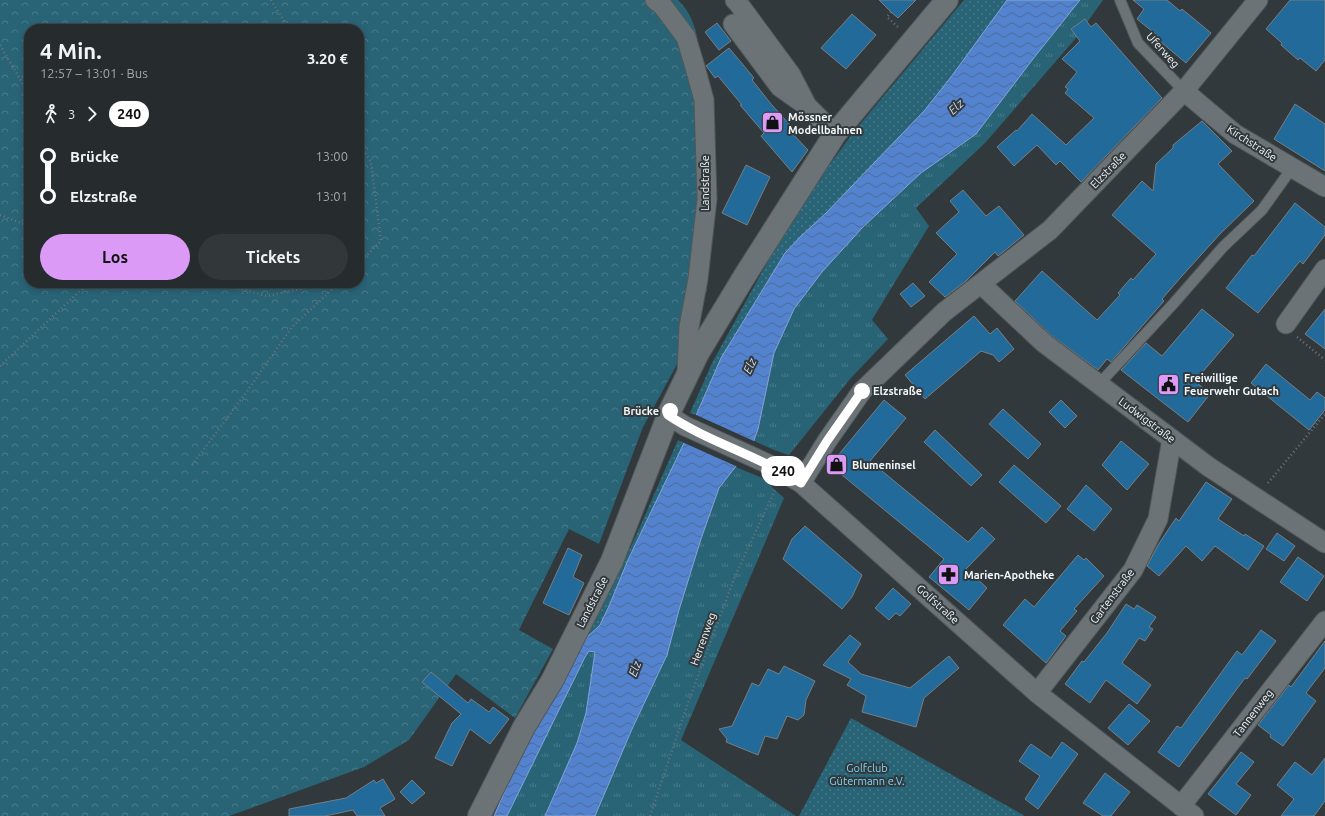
<!DOCTYPE html>
<html lang="de">
<head>
<meta charset="utf-8">
<style>
	:root { --surface:#262b2d; --page:#323739; --text:#f1f3f6; --muted:#a4a7aa; --line:#424749; --accent:#da9af6 }
	body { margin:0; font-family:Ubuntu,sans-serif; background:var(--page); color:var(--text); height:100vh; display:flex; flex-direction:column; font-size:15px; white-space:nowrap }
	* { box-sizing:border-box; margin:0 }
	p { font-size:13px; color:var(--muted) }
	.icon { flex:none; width:22px; height:22px; fill:none; stroke:currentColor; stroke-width:2; stroke-linecap:round; stroke-linejoin:round }
	.map { position:relative; flex:1; overflow:hidden }
	.details { position:absolute; left:24px; top:24px; width:340px; height:264px; display:flex; flex-direction:column; background:var(--surface); border-radius:16px; box-shadow:0 2px 6px #0003,0 0 0 1px var(--line) }
	.details>* { flex:none }
	.badge { padding:0 8px; border-radius:13px; font-size:14px; line-height:26px }
	.map>.badge { position:absolute; translate:-50% -50%; box-shadow:0 0 0 2px #fff }
	.legs { display:flex; align-items:center; gap:6px; height:44px; padding:0 16px; font-size:13px }
	.legs p { margin-inline-start:auto }
	.head { display:flex; align-items:center; justify-content:space-between; height:68px; padding:0 16px }
	h1 { font-size:22px; font-weight:700; line-height:30px }
	.button { display:flex; gap:8px; margin-top:auto; padding:8px 16px }
	.button a { flex:1; height:46px; border-radius:24px; background:var(--accent); color:#111; font-size:16px; font-weight:700; line-height:46px; text-align:center }
	.button a+a { background:var(--page); color:var(--text) }
	ul { padding:0 16px; list-style:none }
	li { display:flex; align-items:center; gap:14px; height:40px; font-size:15px }
	li i { display:grid; place-items:center; width:6px; height:100%; margin:0 5px; background:currentColor }
	li i::after { content:''; width:10px; height:10px; margin:-5px; border:3px solid; border-radius:50%; background:var(--surface) }
	li p { margin-inline-start:auto }
	li:first-child i { background:linear-gradient(#0000 50%,currentColor 0) }
	li:last-child i { background:linear-gradient(currentColor 50%,#0000 0) }
	.map>svg:first-child { display:block }
	.grass { fill:url(#grass-dots) }
	.forest { fill:url(#forest-crowns); fill-rule:evenodd }
	.park { fill:url(#park-tufts) }
	.water { fill:url(#water-waves); stroke:#82a5db }
	.pier { fill:#32393c }
	.building { fill:#216a9a; stroke:#777e83 }
	.lines { fill:none; stroke-linecap:round; stroke-linejoin:round }
	.service-casing { stroke:#51585a; stroke-width:12 }
	.minor-casing { stroke:#51585a; stroke-width:21 }
	.tertiary-casing { stroke:#51585a; stroke-width:24 }
	.path { stroke:#6d7376; stroke-width:2.5; stroke-dasharray:1 3; stroke-linecap:butt }
	.service { stroke:#6b7376; stroke-width:10 }
	.minor { stroke:#6b7376; stroke-width:19 }
	.tertiary { stroke:#6b7376; stroke-width:22 }
	.line-1-casing { stroke:#fff; stroke-width:9 }
	.line-1 { stroke:#fff; stroke-width:6 }
	.stop-1-dot { fill:#fff; stroke:#fff; stroke-width:2 }
	.labels { text-anchor:middle; stroke-width:4; stroke-linejoin:round; paint-order:stroke }
	.street-label { font-size:11px; fill:#f1f6f8; stroke:#32393c }
	.poi-label { font-size:11px; font-weight:bold; fill:#f1f6f8; stroke:#32393c; text-anchor:start }
	.stop-label { font-size:11px; font-weight:bold; fill:#f1f6f8; stroke:#32393c; text-anchor:start }
	.park-label { font-size:11px; fill:#7fd7f7; stroke:#32393c }
	.water-label { font-size:12px; font-style:italic; fill:#d1def3; stroke:#32393c }
</style>
</head>
<body>
<div class="map">
<svg width="1325" height="816" viewBox="0 0 1325 816">
	<defs>
		<pattern id="grass-dots" width="8" height="8" patternUnits="userSpaceOnUse"><rect width="8" height="8" fill="#296376"/><path d="M2 2h.1M6 6h.1" fill="none" stroke="#487a8a" stroke-width="1.8" stroke-linecap="round"/></pattern>
		<pattern id="forest-crowns" width="20" height="18" patternUnits="userSpaceOnUse"><rect width="20" height="18" fill="#296376"/><path d="M2 6a3 3 0 1 1 6 0M12 15a3 3 0 1 1 6 0" fill="none" stroke="#487a8a"/></pattern>
		<pattern id="park-tufts" width="24" height="20" patternUnits="userSpaceOnUse"><rect width="24" height="20" fill="#296376"/><path d="M3 7l-1-3M5 7V3M7 7l1-3M15 17l-1-3M17 17v-4M19 17l1-3" fill="none" stroke="#487a8a"/></pattern>
		<pattern id="water-waves" width="16" height="10" patternUnits="userSpaceOnUse"><rect width="16" height="10" fill="#5382cf"/><path d="M0 5q4-4 8 0t8 0" fill="none" stroke="#4f6c9a"/></pattern>
	</defs>
	<rect width="100%" height="100%" fill="#32393c"/>
	<g class="grass">
		<path d="M964,0H1007L951,77L924,111L826,213L800,237L785,253L721,358L696,415L690,413L712,363L785,230L810,191L856,129Z"/>
		<path d="M678,440L684,443L628,560L609,606L600,625L584,640C620,577 648,507 678,440Z"/>
		<path d="M851,718L1025,816H799Z"/>
	</g>
	<path class="forest" d="M0,0H678C696,17 699,42 701,66L709,226L707,290L682,355L643,427L599,544L569,529L519,630L553,649L515,718L456,674L409,740L364,767L229,816H0ZM29,29H359V283H29Z"/>
	<g class="park">
		<path d="M1080,0H1103L1076,38L985,143L916,208L929,226L872,320L888,339L850,379L789,455L774,450L754,441L758,429L774,353L794,309L822,272L863,227L926,169L976,134L1033,59Z"/>
		<path d="M736,467L762,478L784,498L681,740L796,816H595L632,729L667,655L679,610L701,539L719,488Z"/>
		<path d="M589,651H595L586,713L577,743L545,816H507L585,657Z"/>
	</g>
	<path class="water" d="M1007,0H1080L1033,59L976,134L921,173L863,227L822,272L794,309L774,353L758,429L752,446L719,488L701,539L679,610L667,655L632,729L595,816H545L577,743L586,713L595,652L589,651L585,657L507,816H494L528,738L584,640L600,625L609,606L628,560L684,443L721,358L785,253L800,237L826,213L924,111L951,77Z"/>
	<path class="pier" d="M694,414L756,442L754,447L738,467L682,442Z"/>
	<g class="building">
		<path d="M879,0H916L898,18L891,12Z"/>
		<path d="M1133,0H1167L1180,11L1182,9L1211,33L1186,63L1156,38L1158,36L1137,19L1144,9Z"/>
		<path d="M1290,0H1325V60L1316,71L1300,58L1298,60L1281,45L1282,43L1266,29Z"/>
		<path d="M852,14L876,35L846,69L821,48Z"/>
		<path d="M1085,19L1091,27L1096,23L1162,98L1081,182L1060,161L1056,165L1037,145L1014,166L997,147L1016,130L1017,131L1032,114L1066,145L1094,118L1065,93L1068,89L1065,87L1077,72L1062,59L1080,41L1071,29Z"/>
		<path d="M717,23L731,41L719,50L705,32Z"/>
		<path d="M729,48L754,78L752,80L771,104L792,127L789,130L808,150L792,172L761,136L764,133L740,105H742L718,76L715,78L707,67L706,66Z"/>
		<path d="M1295,104L1325,124V171L1274,139Z"/>
		<path d="M1202,121L1232,151L1218,164L1254,201L1220,234L1181,277L1162,299L1164,301L1111,362L1107,359L1098,370L1051,335L1015,301L1042,271L1097,320L1120,295L1118,293L1131,278L1133,280L1156,254L1112,215L1142,181L1153,191L1156,164L1173,148V145Z"/>
		<path d="M746,165L770,177L747,225L722,213Z"/>
		<path d="M963,190L986,216L999,206L1024,235L998,256L995,252L966,281L945,297L929,282L957,254L936,233L959,212L950,201Z"/>
		<path d="M1295,203L1325,227V235L1303,264L1300,261L1258,313L1226,288L1252,255L1254,256Z"/>
		<path d="M913,283L925,296L911,307L900,294Z"/>
		<path d="M1202,309L1234,335L1195,381L1210,394L1188,422L1121,370L1146,343L1162,356Z"/>
		<path d="M1325,309V349L1305,334Z"/>
		<path d="M974,316L990,334L997,328L1014,349L999,362L993,355L981,351L925,399L905,375Z"/>
		<path d="M1266,364L1310,400L1317,392L1325,398V410L1309,430L1251,383Z"/>
		<path d="M884,400L906,418L870,461L968,542L982,527L995,539L966,569L987,588L969,610L929,577L944,559L830,465Z"/>
		<path d="M1061,400L1077,416L1065,428L1049,412Z"/>
		<path d="M1003,409L1041,444L1028,459L989,424Z"/>
		<path d="M935,430L982,475L971,486L924,442Z"/>
		<path d="M1121,441L1149,464L1127,490L1102,465Z"/>
		<path d="M1014,465L1061,506L1046,523L999,482Z"/>
		<path d="M1206,482L1232,499L1218,519L1244,536L1245,534L1264,546L1248,570L1215,546L1202,561L1186,546L1159,576L1147,566L1158,545L1176,518L1179,521Z"/>
		<path d="M1086,485L1112,509L1094,531L1067,509Z"/>
		<path d="M805,526L862,575L852,597L842,609L783,559L792,539Z"/>
		<path d="M1277,533L1295,546L1284,561L1266,549Z"/>
		<path d="M568,548L582,555L573,577L584,583L569,615L543,603Z"/>
		<path d="M1078,555L1084,560L1086,558L1104,576L1074,609L1077,611L1060,631L1066,636L1046,663L1003,625L1025,599L1034,607Z"/>
		<path d="M1298,557L1324,576L1307,601L1280,582Z"/>
		<path d="M893,588L911,604L900,616L896,613L889,620L875,608Z"/>
		<path d="M1126,604L1134,609L1137,605L1156,617L1149,627L1153,629L1145,641L1139,638L1122,663L1151,685L1137,704L1106,680L1090,703L1065,684L1082,661L1084,662L1107,633Z"/>
		<path d="M1261,630L1276,641L1247,679L1245,678L1179,767L1158,752L1177,726L1181,728L1237,651L1242,655Z"/>
		<path d="M850,635L861,644L848,662L861,674L910,688L949,656L959,668L924,698L916,727L862,712L866,696L847,685L851,679L823,665Z"/>
		<path d="M1325,641V668L1306,693L1316,701L1283,746L1270,737L1271,735L1258,725L1289,685L1291,687Z"/>
		<path d="M784,666L815,681L806,700L804,715L798,720L787,716L777,739L765,736L758,755L726,742L727,739L719,729L732,726L752,683L759,686L768,669L779,674Z"/>
		<path d="M431,672L468,703L471,699L489,712L493,707L509,719L490,744L470,729L452,766L435,758L452,723L461,714L422,682Z"/>
		<path d="M1129,704L1150,721L1128,745L1108,728Z"/>
		<path d="M1062,742L1078,754L1038,809L1025,799L1040,776L1019,761L1029,746L1031,744L1051,758Z"/>
		<path d="M1241,752L1254,762L1236,784L1251,795L1236,815L1208,794Z"/>
		<path d="M1325,758V801L1314,816H1281L1294,799L1277,785L1295,762L1312,775Z"/>
		<path d="M1105,773L1130,792L1111,816H1103L1083,803Z"/>
		<path d="M383,779L395,799L380,808L385,816H357L353,810L325,816H289V809L346,798L374,780L376,783Z"/>
		<path d="M412,780L425,793L412,804L400,792Z"/>
	</g>
	<g class="lines">
		<defs>
			<g id="service">
				<path d="M1120,0L1138,43L1184,91"/>
				<path d="M1099,384L1174,303L1223,247L1262,210L1292,168"/>
			</g>
			<g id="minor">
				<path d="M655,0L662,5L686,37L695,67L704,100L707,199L698,279L689,327L687,374"/>
				<path d="M735,0L738,3L791,75L807,106L835,134"/>
				<path d="M733,24L780,87L804,104"/>
				<path d="M1184,91L1235,134L1325,187"/>
				<path d="M981,284L1044,343L1209,467L1325,543"/>
				<path d="M1286,324L1325,269"/>
				<path d="M668,415L685,426L768,464L801,483L1037,693L1194,816"/>
				<path d="M801,483L827,441L862,391L944,312L1050,230L1184,91L1258,0"/>
				<path d="M1037,693L1133,570L1158,519L1172,439"/>
				<path d="M1181,806L1325,621"/>
			</g>
			<path id="tertiary" d="M479,816L524,727L552,681L612,561L670,411L698,353L744,277L835,134L947,0"/>
		</defs>
		<use href="#service" class="service-casing"/>
		<use href="#minor" class="minor-casing"/>
		<use href="#tertiary" class="tertiary-casing"/>
		<g class="path">
			<path d="M271,0L289,29"/>
			<path d="M891,12L887,17L898,27"/>
			<path d="M0,45L29,94"/>
			<path d="M359,143L371,162L381,241L359,263"/>
			<path d="M0,215L29,226"/>
			<path d="M223,283L226,285L267,296L328,283"/>
			<path d="M1297,337L1325,360"/>
			<path d="M0,366L83,288L85,283"/>
			<path d="M192,465L248,390L292,327L339,283"/>
			<path d="M1268,483L1325,414"/>
			<path d="M650,816L688,703L735,576L775,490"/>
		</g>
		<use href="#service" class="service"/>
		<use href="#minor" class="minor"/>
		<use href="#tertiary" class="tertiary"/>
	</g>
	<g class="lines">
		<defs>
			<path id="line-1" d="M670,411L668,415C710,443 758,455 801,483L827,441L862,391"/>
		</defs>
		<use href="#line-1" class="line-1-casing"/>
		<use href="#line-1" class="line-1"/>
	</g>
	<defs>
		<symbol id="shop-square" viewBox="-11 -11 22 22"><rect x="-9" y="-9" width="18" height="18" rx="4" fill="#da9af6" stroke="#32393c"/><path d="M-5-2.5h2.3a2.7 3.5 0 0 1 5.4 0H5L5.5 6h-11ZM-1.5-2.5h3a1.5 2.3 0 0 0-3 0Z" fill="#111"/></symbol>
		<symbol id="civic-square" viewBox="-11 -11 22 22"><rect x="-9" y="-9" width="18" height="18" rx="4" fill="#da9af6" stroke="#32393c"/><path d="M-.6-6.5H3V-4.5H.6V-3L4-1V1h2V6H-6V1h2V-1L-.6-3ZM-1.2 2.5V6h2.4V2.5Z" fill="#111"/></symbol>
		<symbol id="pharmacy-square" viewBox="-11 -11 22 22"><rect x="-9" y="-9" width="18" height="18" rx="4" fill="#da9af6" stroke="#32393c"/><path d="M-2-6h4v4h4v4h-4v4h-4v-4h-4v-4h4Z" fill="#111"/></symbol>
	</defs>
	<g fill-rule="evenodd">
		<use href="#shop-square" x="760" y="110" width="25" height="25"/>
		<use href="#civic-square" x="1156" y="372" width="25" height="25"/>
		<use href="#shop-square" x="824" y="452" width="25" height="25"/>
		<use href="#pharmacy-square" x="936" y="562" width="25" height="25"/>
	</g>
	<g class="stop-1-dot">
		<circle cx="862" cy="391" r="7"/>
		<circle cx="670" cy="411" r="7"/>
	</g>
	<g class="labels">
		<g class="street-label">
			<text transform="translate(1163 50) rotate(48)" y="4">Uferweg</text>
			<text transform="translate(1252 143) rotate(33)" y="4">Kirchstraße</text>
			<text transform="translate(1108 170) rotate(-46)" y="4">Elzstraße</text>
			<text transform="translate(705 183) rotate(-90)" y="4">Landstraße</text>
			<text transform="translate(1147 420) rotate(37)" y="4">Ludwigstraße</text>
			<text transform="translate(1112 596) rotate(-53)" y="4">Gartenstraße</text>
			<text transform="translate(592 602) rotate(-63)" y="4">Landstraße</text>
			<text transform="translate(938 604) rotate(42)" y="4">Golfstraße</text>
			<text transform="translate(703 639) rotate(-70)" y="4">Herrenweg</text>
			<text transform="translate(1253 713) rotate(-52)" y="4">Tannenweg</text>
		</g>
		<g class="poi-label">
			<text x="788" y="121">Mössner<tspan x="788" dy="13">Modellbahnen</tspan></text>
			<text x="1184" y="382">Freiwillige<tspan x="1184" dy="13">Feuerwehr Gutach</tspan></text>
			<text x="852" y="469">Blumeninsel</text>
			<text x="964" y="579">Marien-Apotheke</text>
		</g>
		<g class="stop-label">
			<text x="873" y="395">Elzstraße</text>
			<text x="659" y="415" text-anchor="end">Brücke</text>
		</g>
		<g class="park-label">
			<text x="867" y="772">Golfclub<tspan x="867" dy="13">Gütermann e.V.</tspan></text>
		</g>
		<g class="water-label">
			<text transform="translate(956 107) rotate(-43)" y="4">Elz</text>
			<text transform="translate(750 366) rotate(-64)" y="4">Elz</text>
			<text transform="translate(635 669) rotate(-69)" y="4">Elz</text>
		</g>
	</g>
</svg>
<b class="badge" style="left:783px;top:471px;background:#fff;color:#111">240</b>
<section class="details">
<div class="head"><div><h1>4 Min.</h1><p>12:57 – 13:01 · Bus</p></div><b>3.20 €</b></div>
<div class="legs"><svg class="icon" aria-label="walk" viewBox="0 0 24 24"><circle cx="13" cy="4" r="2"/><path d="M13 8l-2 6 4 7M11 14l-3 7M7 12l3-4h3l4 4"/></svg>3<svg class="icon" aria-label="forward" viewBox="0 0 24 24"><path d="M9 5l7 7-7 7"/></svg><b class="badge" style="background:#fff;color:#111">240</b></div>
<ul>
<li><i style="color:#fff"></i><b>Brücke</b><p>13:00</p></li>
<li><i style="color:#fff"></i><b>Elzstraße</b><p>13:01</p></li>
</ul>
<div class="button"><a>Los</a><a>Tickets</a></div>
</section>
</div>
</body>
</html>
